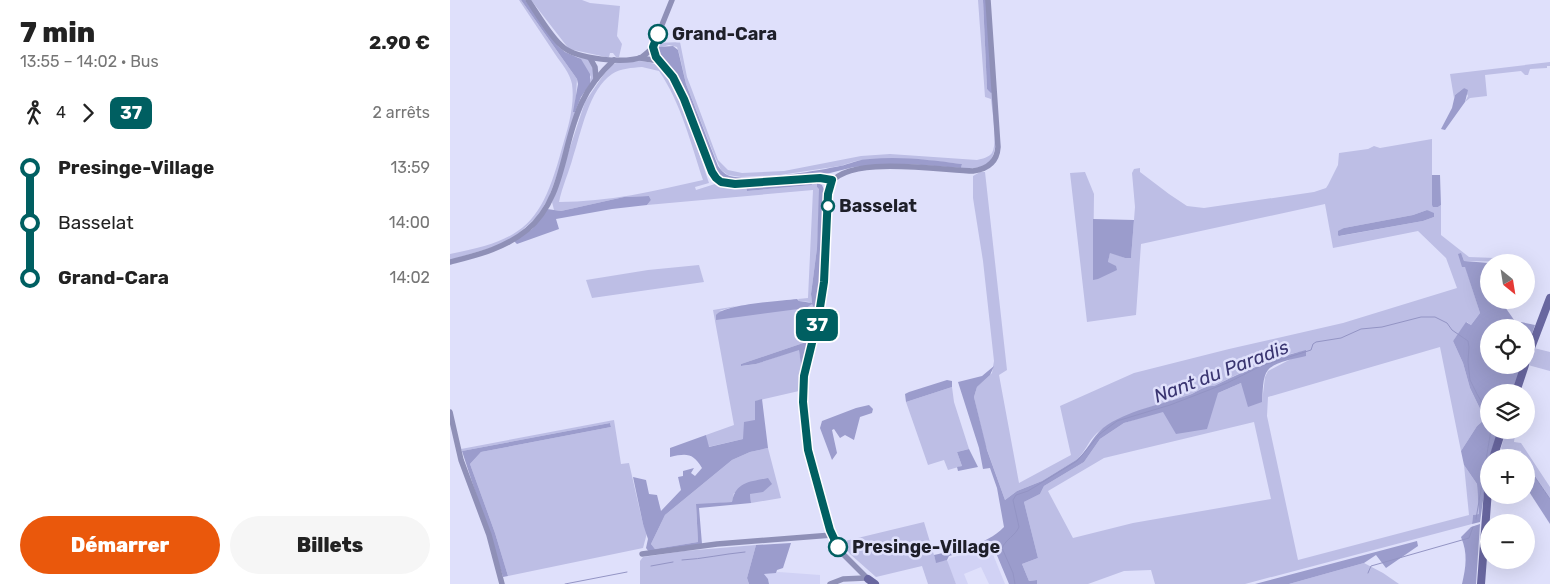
<!DOCTYPE html>
<html lang="fr">
<head>
<meta charset="utf-8">
<style>
	:root { --surface:#fff; --page:#f6f6f6; --text:#222; --muted:#767676; --accent:#ea580c }
	body { margin:0; font-family:Rubik,sans-serif; background:var(--page); color:var(--text); height:100vh; display:flex; flex-direction:column; font-size:19px; white-space:nowrap }
	* { box-sizing:border-box; margin:0 }
	p { font-size:16px; color:var(--muted) }
	.icon { flex:none; width:28px; height:28px; fill:none; stroke:currentColor; stroke-width:2; stroke-linecap:round; stroke-linejoin:round }
	.map { position:relative; flex:1; overflow:hidden }
	.sheet { display:flex; flex-direction:column; background:var(--surface); width:450px }
	.sheet>* { flex:none }
	.badge { padding:0 10px; border-radius:8px; font-size:18px; line-height:32px }
	.needle { width:32px; rotate:150deg }
	.fabs { position:absolute; left:1030px; top:254px; display:grid; gap:10px }
	.fabs a { display:grid; place-items:center; width:55px; height:55px; border-radius:50%; background:var(--surface); box-shadow:0 5px 20px #0002; font-size:25px }
	.map>.badge { position:absolute; translate:-50% -50%; box-shadow:0 0 0 2px #fff }
	.legs { display:flex; align-items:center; gap:8px; height:55px; padding:0 20px; font-size:16px }
	.legs p { margin-inline-start:auto }
	.headline { display:flex; align-items:center; justify-content:space-between; height:85px; padding:0 20px }
	h1 { font-size:28px; font-weight:800; line-height:38px }
	.primary-button { display:flex; gap:10px; margin-top:auto; padding:10px 20px }
	.primary-button a { flex:1; height:58px; border-radius:30px; background:var(--accent); color:#fff; font-size:20px; font-weight:800; line-height:58px; text-align:center }
	.primary-button a+a { background:var(--page); color:var(--text) }
	ul { padding:0 20px; list-style:none }
	li { display:flex; align-items:center; gap:18px; height:55px; font-size:19px }
	li i { display:grid; place-items:center; width:8px; height:100%; margin:0 6px; background:currentColor }
	li i::after { content:''; width:12px; height:12px; margin:-6px; border:4px solid; border-radius:50%; background:var(--surface) }
	li p { margin-inline-start:auto }
	li:first-child i { background:linear-gradient(#0000 50%,currentColor 0) }
	li:last-child i { background:linear-gradient(currentColor 50%,#0000 0) }
	main { display:flex; flex:1; min-height:0 }
	.map>svg:first-child { display:block }
	.built { fill:#d1d2f5 }
	.green { fill:#bdbee5; fill-rule:evenodd }
	.forest { fill:#9b9ccc }
	.lines { fill:none; stroke-linecap:round; stroke-linejoin:round }
	.stream { stroke:#9394c4; stroke-width:1 }
	.street { stroke:#8f90b7; stroke-width:5.5 }
	.secondary { stroke:#6967a0; stroke-width:8 }
	.line-1-casing { stroke:#fff; stroke-width:11 }
	.line-1 { stroke:#005f61; stroke-width:8 }
	.stop-1-dot { fill:#fff; stroke:#005f61; stroke-width:2.5 }
	.labels { text-anchor:middle; stroke-width:5; stroke-linejoin:round; paint-order:stroke }
	.stop-label { font-size:18px; font-weight:bold; fill:#1e1f29; stroke:#dfe0fb; text-anchor:start }
	.water-label { font-size:19px; font-style:italic; fill:#3a3571; stroke:#dfe0fb }
</style>
</head>
<body>
<main>
<section class="sheet">
<div class="headline"><div><h1>7 min</h1><p>13:55 – 14:02 · Bus</p></div><b>2.90 €</b></div>
<div class="legs"><svg class="icon" aria-label="walk" viewBox="0 0 24 24"><circle cx="13" cy="4" r="2"/><path d="M13 8l-2 6 4 7M11 14l-3 7M7 12l3-4h3l4 4"/></svg>4<svg class="icon" aria-label="forward" viewBox="0 0 24 24"><path d="M9 5l7 7-7 7"/></svg><b class="badge" style="background:#005f61;color:#fff">37</b><p>2 arrêts</p></div>
<ul>
<li><i style="color:#005f61"></i><b>Presinge-Village</b><p>13:59</p></li>
<li><i style="color:#005f61"></i><span>Basselat</span><p>14:00</p></li>
<li><i style="color:#005f61"></i><b>Grand-Cara</b><p>14:02</p></li>
</ul>
<div class="primary-button"><a>Démarrer</a><a>Billets</a></div>
</section>
<div class="map">
<svg width="1100" height="584" viewBox="0 0 1100 584">
	<rect width="100%" height="100%" fill="#dfe0fb"/>
	<g class="built">
		<path d="M540,547L555,584H539L531,567L514,574L518,584H506L498,565L497,561L500,558Z"/>
		<path d="M329,572L370,575V584H319L318,579L314,574Z"/>
	</g>
	<g class="green">
		<path d="M69,0H71L127,79L125,112C130,100 137,89 141,77L131,60L128,57L138,59L143,64L144,79L115,153L99,197L88,216L68,234L50,245L0,260V254C76,240 92,222 112,148C118,128 125,105 122,84C120,73 111,63 105,54C93,36 81,18 69,0Z"/>
		<path d="M81,0H132L140,3L170,6L167,36L172,44L169,57H166L163,53H160L159,57H156L119,49Z"/>
		<path d="M528,0H533L537,89L543,92C544,110 553,156 535,165C528,169 519,168 511,168L512,164L464,159H420L406,161L390,166L330,175L291,177L278,175L271,170L265,157L236,84L229,53L227,47L219,45L208,48V43L230,42L237,77L242,90L268,160L278,170L292,173L334,171L411,156L440,154L527,160C532,159 539,157 542,153C548,142 542,111 541,99L535,97Z"/>
		<path d="M190,61C213,63 217,72 228,91H226L235,111L259,183L245,187L246,190L265,184L281,187H296L297,191L362,185L361,181L367,183V187L370,189L367,248L361,294L362,303L366,311L359,341L291,364L292,366L306,364L349,349L351,366L349,391L306,401L305,420L293,439L258,447L256,435L284,425L263,310L287,306L269,311L356,308L360,302L349,301L348,299L358,298L363,190L197,205L201,200L199,196L174,197L111,211L104,210L102,202L135,102L154,74L162,65L168,62ZM192,67L209,71C231,103 241,144 253,180C205,191 158,202 109,202C112,187 119,172 123,157C131,133 139,89 162,74C171,68 182,68 192,67Z"/>
		<path d="M1100,62V66H1097V68L1080,69L1078,75H1075L1071,71L1035,75L1037,96L1020,98L1015,102L1018,96L1014,88L1005,95L1004,98L1000,74Z"/>
		<path d="M982,139V205L988,207L991,205V235L1019,257L1071,259L1066,262L1014,261L1011,253L1030,313L1021,325L1017,322L1003,341L1013,363L1020,388L1035,419L1027,426L1011,451L990,347L818,397L817,416L848,560L1019,515L1014,465L1027,484L1029,514L1023,515L1022,524L795,584H705L701,570L674,571L638,584H587V580L579,581L572,564L588,558L574,502L590,494L594,486L634,462L650,439L674,423L768,393L791,383L812,402L815,377L818,371L856,351C824,355 793,372 764,386C754,385 747,392 739,395C708,406 673,412 647,433C638,441 635,453 626,460L592,481L567,491L555,500L535,444L524,397L527,387L542,373L544,361L533,261L523,198V176L530,172H535L557,370L549,375L569,483L621,455L610,406L684,373L779,349L893,323L1007,288L996,258L968,231L883,248L875,204L691,244L686,315L637,322L620,173L635,172L644,194L643,279L658,262L660,252L675,258H681L685,207L682,173L684,169L690,168V172L719,194L737,206L754,208L864,192L876,188L878,185L888,165L889,153L918,149L924,146L930,148ZM977,210L984,217L973,221L890,236L894,228L963,215ZM804,422L821,499L683,523L623,538L598,491L654,458Z"/>
		<path d="M249,265L254,282L142,298L136,280L198,270Z"/>
		<path d="M1084,348L1100,352V371L1078,365Z"/>
		<path d="M502,387L504,402L519,449L507,452L512,466L498,470L494,460L478,465L456,402Z"/>
		<path d="M164,420L171,464L179,463L193,524L197,533L193,548L58,576L45,533L20,464L31,452L161,427L160,423L12,451L11,449Z"/>
		<path d="M1056,431L1065,434L1064,442L1071,443L1100,487V499L1076,464V458L1072,457L1071,451L1059,449L1057,451L1062,457H1057L1051,448Z"/>
		<path d="M318,448L331,498L301,503L300,494L284,493L282,502L246,505L248,542L205,549L201,544L215,515L282,460L300,452Z"/>
		<path d="M474,522L486,562L497,560L506,584H478L472,566L426,577L400,554L391,542Z"/>
		<path d="M306,545L297,578L299,584H190V561L193,557L234,551Z"/>
		<path d="M914,563L933,573L949,584H839Z"/>
	</g>
	<g class="forest">
		<path d="M71,0H75L109,47L115,52L131,59L140,74V84L131,97L125,112H123L128,84L127,79Z"/>
		<path d="M533,0H536L543,92L541,93L537,89Z"/>
		<path d="M223,46L228,50L236,84L268,166C271,170 274,174 280,176C299,182 368,171 390,166C400,164 409,159 420,159C451,156 481,160 512,164L511,168L458,164H436L404,167L372,175L287,182L276,180L266,173C254,140 242,107 225,76C220,66 207,58 209,47Z"/>
		<path d="M1014,88L1018,90L1015,102L995,130L991,129L1002,108L1005,95Z"/>
		<path d="M982,175H990L991,205L988,207H983L982,205Z"/>
		<path d="M361,181L362,185L297,191L296,187Z"/>
		<path d="M367,183L372,185L375,192L372,281L367,312L366,311L362,304L356,308L266,320V315C276,304 330,301 347,299L349,301L362,303L361,294L367,248L369,189L367,187Z"/>
		<path d="M199,196L201,200L197,205L162,209L106,219L109,229L67,244L64,241L82,229L97,209L111,211L174,197Z"/>
		<path d="M977,210L984,213V217L973,221L889,236L888,235V231L894,228L963,215Z"/>
		<path d="M643,219L684,220L681,258H675L660,253L658,262L666,266L667,270L648,279L643,280Z"/>
		<path d="M1011,253L1014,261L1039,263V300H1056L1055,307L1069,327L1071,322L1085,325L1076,351V328H1039V365H1072L1062,392H1039V430H1049L1039,458L1030,522L1022,524L1023,515L1029,514L1027,484L1014,465L1011,451L1027,426L1035,419L1020,388L1013,363L1003,341L1016,322L1021,325L1030,313L1015,267H1012L1008,254Z"/>
		<path d="M359,341L350,380L351,366L349,350L306,364L291,366V364Z"/>
		<path d="M856,350V356C845,359 826,361 818,370C812,377 813,393 812,402L798,407L791,383L768,393L757,429L726,434L713,412L674,423L650,439L634,462L594,486L590,494L574,502L588,558L572,564L579,581L587,580V584H559L541,541L524,549L499,556L497,560L486,563L484,555C509,549 535,546 554,527L547,488L540,468L533,469L529,448L508,382L532,376L544,366L540,375L527,387L524,397L537,450L555,500L567,491L592,481L626,460C637,452 642,437 653,428C677,410 711,405 739,395C747,392 755,385 764,386C794,371 824,358 856,350Z"/>
		<path d="M497,380L502,381V387L456,402L455,394L459,392Z"/>
		<path d="M312,399L318,448L300,452L282,460L215,515L201,544L205,549L248,542L246,504L282,502C286,481 301,482 318,478L322,484L313,492L300,494L301,503L249,508L252,544L199,552L196,548L198,539L193,524L183,477L196,480L199,494L207,495L211,511L231,490L228,477L233,476V471L244,468L241,473L245,476L252,468C243,453 237,453 220,457V448L256,435L259,447L293,439L294,422L305,420V401Z"/>
		<path d="M419,405L423,409L422,413L410,417L404,440L395,435L390,438L384,429L382,430L387,453L382,460L370,428L372,421L406,408Z"/>
		<path d="M160,423L161,427L31,452L20,464L45,533L58,576L53,577L12,451Z"/>
		<path d="M519,449L528,467L508,471L507,467L512,466L507,452Z"/>
		<path d="M1076,464L1100,499V524L1076,487Z"/>
		<path d="M1030,524L1026,584H1012C1016,567 1018,553 1011,537L1021,527Z"/>
		<path d="M967,541L968,546L936,568L926,555L914,563L839,584H805Z"/>
		<path d="M341,543L333,568L327,570L326,573L314,574L318,579L319,584H299L297,578L306,545Z"/>
	</g>
	<g class="lines">
		<g class="stream">
			<path d="M1059,450L1071,458"/>
			<path d="M1076,464L1100,499"/>
			<path d="M1026,519L1041,430"/>
			<path d="M232,560C253,559 273,554 295,552"/>
			<path d="M201,566L223,562"/>
			<path d="M918,573L921,566L1019,538L1023,527"/>
			<path d="M115,584L177,572"/>
			<path d="M565,584L563,573L552,548C556,539 565,536 569,527L563,500L566,495L578,491L627,461L650,434L667,421L720,405L777,383L811,366L861,350L863,344L866,342L891,338L911,329L932,327L971,317H985L997,323L1002,330L1018,341L1019,347L1018,362L1020,380L1027,394L1039,414"/>
		</g>
		<g class="street">
			<path d="M78,0C87,13 101,38 113,47C127,59 175,64 192,57C196,54 200,51 203,47"/>
			<path d="M222,0L203,47L206,57L223,77L234,99L264,177L271,182L285,184L370,178L382,180"/>
			<path d="M140,58L145,67L146,79"/>
			<path d="M190,58L209,61"/>
			<path d="M0,262C27,255 54,249 77,230C115,199 112,143 132,102C139,87 151,72 164,60"/>
			<path d="M0,412L11,460L39,535L52,584"/>
			<path d="M192,554L267,544L382,535"/>
			<path d="M418,579L394,555L382,535L358,450L354,421L353,385L372,300L379,187C391,153 494,171 523,171C538,169 547,162 548,147L538,0"/>
			<path d="M380,584L393,579L416,578"/>
		</g>
		<g class="secondary">
			<path d="M1076,361L1100,298"/>
			<path d="M1066,392L1075,365"/>
			<path d="M1043,458L1052,430"/>
			<path d="M418,579L425,584"/>
			<path d="M1031,584L1039,477"/>
		</g>
	</g>
	<g class="lines">
		<defs>
			<path id="line-1" d="M208,34L203,47L206,57L223,77L234,99L262,172L266,178L271,182L285,184L370,178L382,180L378,194L374,282L369,314L354,376L353,402L358,450L380,530L388,547"/>
		</defs>
		<use href="#line-1" class="line-1-casing"/>
		<use href="#line-1" class="line-1"/>
	</g>
	<g class="stop-1-dot">
		<circle cx="208" cy="34" r="9"/>
		<circle cx="378" cy="206" r="6"/>
		<circle cx="388" cy="547" r="9"/>
	</g>
	<g class="labels">
		<g class="stop-label">
			<text x="222" y="40">Grand-Cara</text>
			<text x="389" y="212">Basselat</text>
			<text x="402" y="553">Presinge-Village</text>
		</g>
		<g class="water-label">
			<text transform="translate(771 371) rotate(-21)" y="7">Nant du Paradis</text>
		</g>
	</g>
</svg>
<div class="fabs">
<a><svg class="needle" viewBox="-14 -14 28 28"><path d="M0-13l5 13h-10z" fill="#e53935"/><path d="M0 13l5-13h-10z" fill="#767676"/></svg></a>
<a><svg class="icon" aria-label="locate" viewBox="0 0 24 24"><circle cx="12" cy="12" r="6"/><path d="M12 2v4M12 18v4M2 12h4M18 12h4"/></svg></a>
<a><svg class="icon" aria-label="layers" viewBox="0 0 24 24"><path d="M12 4l9 5-9 5-9-5zM3 14l9 5 9-5"/></svg></a>
<a>+</a>
<a>−</a>
</div>
<b class="badge" style="left:367px;top:325px;background:#005f61;color:#fff">37</b>
</div>
</main>
</body>
</html>
